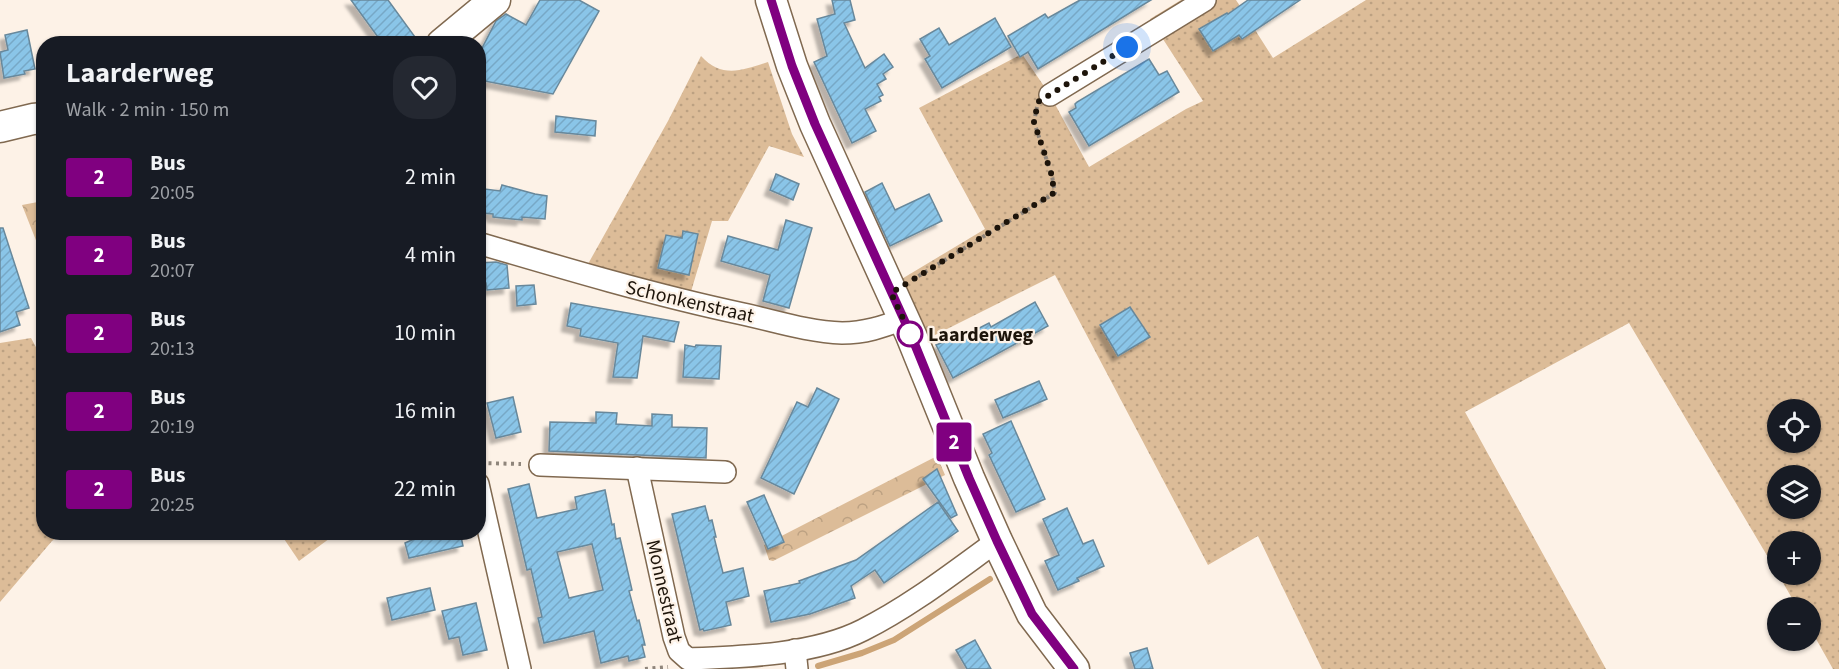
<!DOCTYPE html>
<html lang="en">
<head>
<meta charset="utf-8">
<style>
	:root { --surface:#171b24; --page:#242831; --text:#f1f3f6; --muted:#9ea1a6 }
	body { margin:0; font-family:"Source Sans 3",sans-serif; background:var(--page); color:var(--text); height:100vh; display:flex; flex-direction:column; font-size:22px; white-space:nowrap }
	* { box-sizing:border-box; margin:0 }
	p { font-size:20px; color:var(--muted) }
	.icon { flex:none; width:33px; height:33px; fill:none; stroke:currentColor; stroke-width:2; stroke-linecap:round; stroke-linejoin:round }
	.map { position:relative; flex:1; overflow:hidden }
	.drawer { position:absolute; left:36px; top:36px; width:450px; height:504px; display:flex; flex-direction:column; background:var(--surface); border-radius:24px; box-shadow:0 2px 4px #0004 }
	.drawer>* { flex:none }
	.badge { padding:0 12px; border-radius:4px; font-size:21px; line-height:39px }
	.tools { position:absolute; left:1767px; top:399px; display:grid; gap:12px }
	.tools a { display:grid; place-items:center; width:54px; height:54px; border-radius:50%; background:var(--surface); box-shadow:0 2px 4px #0004; font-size:30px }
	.you { position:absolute; width:30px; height:30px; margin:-15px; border:4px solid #fff; border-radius:50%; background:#1a73e8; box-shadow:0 0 0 9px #1a73e833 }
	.map>.badge { position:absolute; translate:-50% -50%; box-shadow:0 0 0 3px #fff }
	.round { display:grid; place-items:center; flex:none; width:63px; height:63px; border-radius:24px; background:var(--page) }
	.headline { display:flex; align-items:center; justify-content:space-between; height:102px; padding:0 30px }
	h1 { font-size:28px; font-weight:700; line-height:45px }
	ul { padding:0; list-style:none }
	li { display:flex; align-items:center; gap:18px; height:78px; padding:0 30px }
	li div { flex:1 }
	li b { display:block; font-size:22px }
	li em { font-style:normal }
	li .badge { min-width:66px; font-weight:700; text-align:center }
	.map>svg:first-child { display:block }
	.grass { fill:url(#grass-dots); fill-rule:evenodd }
	.forest { fill:url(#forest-crowns) }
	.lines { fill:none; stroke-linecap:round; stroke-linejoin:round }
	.stream { stroke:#cca476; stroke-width:6 }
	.building { fill:url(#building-hatch); stroke:#68889b; stroke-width:1.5; fill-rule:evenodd; filter:url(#shadow) }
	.street-casing { stroke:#806950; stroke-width:24 }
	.secondary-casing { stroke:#806950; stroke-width:33 }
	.path { stroke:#8f857b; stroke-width:4; stroke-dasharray:3 4.5; stroke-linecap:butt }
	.street { stroke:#fff; stroke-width:21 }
	.secondary { stroke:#fff; stroke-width:30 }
	.line-casing { stroke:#fff; stroke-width:14 }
	.line { stroke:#800080; stroke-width:9 }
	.walk { stroke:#1d140a; stroke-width:6; stroke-dasharray:0 10.8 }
	.stop-dot { fill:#fff; stroke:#800080; stroke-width:3 }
	.labels { text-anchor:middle; stroke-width:4.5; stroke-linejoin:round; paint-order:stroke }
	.street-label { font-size:20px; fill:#1d140a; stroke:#fdf2e7 }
	.stop-label { font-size:20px; font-weight:bold; fill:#1d140a; stroke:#fdf2e7; text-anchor:start }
</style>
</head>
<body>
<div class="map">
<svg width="1839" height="669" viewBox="0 0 1839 669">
	<defs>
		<pattern id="grass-dots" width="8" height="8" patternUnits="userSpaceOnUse" patternTransform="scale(1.5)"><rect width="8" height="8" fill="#dcbc98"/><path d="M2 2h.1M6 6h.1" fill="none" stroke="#bca182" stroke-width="1.8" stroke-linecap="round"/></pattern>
		<pattern id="forest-crowns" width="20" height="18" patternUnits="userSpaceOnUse" patternTransform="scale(1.5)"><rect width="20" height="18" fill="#dcbc98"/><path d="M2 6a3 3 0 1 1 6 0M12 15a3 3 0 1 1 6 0" fill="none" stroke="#bca182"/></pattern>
		<pattern id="building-hatch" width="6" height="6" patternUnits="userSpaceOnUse" patternTransform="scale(1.5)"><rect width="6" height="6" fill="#8ac5e8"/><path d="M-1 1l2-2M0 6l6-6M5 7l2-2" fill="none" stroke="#77a8c6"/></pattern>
		<filter id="shadow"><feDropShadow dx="-5.5" dy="5.5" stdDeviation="1.5" flood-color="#0004"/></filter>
	</defs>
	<rect width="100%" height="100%" fill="#fdf2e7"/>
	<g class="grass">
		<path d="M1181,0H1236L1273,58L1366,0H1839V669H1833L1811,630L1810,608L1797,607L1778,574H1810V542H1778V574L1629,323L1465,412L1606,669H1322L1258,536L1208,565L1055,275L921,342L895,283L985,229L919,108L1022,54L1050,95L1089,167L1186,109L1203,101L1150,19ZM1778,410H1810V442H1778ZM1778,476H1810V508H1778Z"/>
		<path d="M701,56C722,79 743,70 768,62L792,134L804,157L769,146L728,221H712L690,295L588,264L668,121Z"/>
		<path d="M31,338L43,360L44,532L63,533L52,541L0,602V343Z"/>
		<path d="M280,533H337L299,561Z"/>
	</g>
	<g class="forest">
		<path d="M43,201H44L43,258L22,205Z"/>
		<path d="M937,456L945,475L773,561L769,560L764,545Z"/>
	</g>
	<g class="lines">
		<path class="stream" d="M818,666L862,653L894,640L990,579"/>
	</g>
	<g class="building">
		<path d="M351,0H388L415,37L405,44H383Z"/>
		<path d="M540,0H579L599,11L553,94L479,80V54L496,21L506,14L526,25Z"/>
		<path d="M832,0H850L855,20L844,23L865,68L884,54L893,67L883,74L886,79L877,84L883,95L879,97L881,101L865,109L876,131L852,143L814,62L827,56L817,19L835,14Z"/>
		<path d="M1080,0H1151L1038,69L1028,52L1020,57L1008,36L1045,14L1048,18Z"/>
		<path d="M1248,0H1300L1242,39L1239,35L1213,51L1199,29L1227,13L1228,14Z"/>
		<path d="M995,18L1011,47L942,88L925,59L930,56L920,39L939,28L949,45Z"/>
		<path d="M27,30L35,69L24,71L25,74L4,78L0,52L8,50L5,35Z"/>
		<path d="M1149,59L1159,75L1167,71L1179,92L1089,146L1069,112L1076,108L1075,104L1077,102Z"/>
		<path d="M556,116L596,121L595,136L555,132Z"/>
		<path d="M776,174L799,184L793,200L770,190Z"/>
		<path d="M882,183L895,210L929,194L942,221L890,246L865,192Z"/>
		<path d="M502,185L535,194L547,196L545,219L522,217V220L493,217V214L482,213L485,189L500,191Z"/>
		<path d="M786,220L812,228L789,308L763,301L770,275L721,261L728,236L778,250Z"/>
		<path d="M0,228H3L29,308L16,312L20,325L0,332Z"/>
		<path d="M683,231L698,234L689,275L658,268L666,235L682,238Z"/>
		<path d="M496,262L507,265L509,288L487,290L486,283L478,284V263Z"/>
		<path d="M534,285L536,304L517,306L516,286Z"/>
		<path d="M1035,302L1048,326L953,378L936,345L958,336L960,338L989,323L991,327Z"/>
		<path d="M571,303L679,322L674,342L643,336L637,378L613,377L618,343L580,336L581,329L567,326Z"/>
		<path d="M1130,307L1150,337L1118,356L1100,325Z"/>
		<path d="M685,345L695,347L696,345L721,346L719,379L683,377Z"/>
		<path d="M1039,381L1047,399L1003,418L995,400Z"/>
		<path d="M817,388L839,399L794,494L761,478L797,402L808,407Z"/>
		<path d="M513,397L521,432L496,438L487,403Z"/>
		<path d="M596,412L617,413L616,424L652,426V414L672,415V427L707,428L706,458L549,451L550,422L596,423Z"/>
		<path d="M1011,421L1045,499L1016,512L989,455L992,453L983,434Z"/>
		<path d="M937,469L957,515L951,518L923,479Z"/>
		<path d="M529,484L537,518L577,509L575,497L605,490L612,525L614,524L616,539L620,538L632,590L629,591L637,621L639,620L645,645H642L645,657L629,661L628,656L601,663L594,631L544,643L538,618L542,617L531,569L527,570L508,489ZM592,544L603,590L569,598L557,552Z"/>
		<path d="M764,495L784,542L768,549L747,502Z"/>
		<path d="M938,502L958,531L884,583L875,570L851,586L855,598L810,614L771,622L764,591L800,583L799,581L856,560Z"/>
		<path d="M705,506L709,521L712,520L716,537H714L723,573L743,568L749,596L726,602L731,625L704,631L703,629L700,630L672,514Z"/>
		<path d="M1067,508L1083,544L1093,540L1104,566L1077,578L1079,581L1058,590L1045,561L1059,555L1043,519Z"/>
		<path d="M430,532H460L463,546L409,558L405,543Z"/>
		<path d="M430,588L435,610L392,620L387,598Z"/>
		<path d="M476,603L487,650L463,655L459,637L449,639L442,611Z"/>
		<path d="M975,640L991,669H967L956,650Z"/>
		<path d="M1147,648L1153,669H1135L1130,653Z"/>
	</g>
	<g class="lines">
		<defs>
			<g id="street">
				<path d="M1050,95L1205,0"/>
				<path d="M478,243C566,269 654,295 743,314C775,321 809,332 842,333C865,333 882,327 904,319"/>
				<path d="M540,465L725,472"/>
				<path d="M637,468L674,637L679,651L688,659C742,657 814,655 863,630C911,606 954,572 997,541"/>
				<path d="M478,484L520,669"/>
				<path d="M795,650L797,669"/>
			</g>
			<g id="secondary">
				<path d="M771,0L792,66L815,124L911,335L969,478L997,541L1032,614L1074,669"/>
				<path d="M442,44L495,0"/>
				<path d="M0,127L33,119L44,118"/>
			</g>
		</defs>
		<use href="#street" class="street-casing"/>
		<use href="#secondary" class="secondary-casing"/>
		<g class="path">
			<path d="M912,280L1055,193L1052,176L1034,122L1037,107"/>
			<path d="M481,463L521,464"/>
			<path d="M645,669L668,667"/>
		</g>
		<use href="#street" class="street"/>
		<use href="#secondary" class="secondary"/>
	</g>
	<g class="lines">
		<defs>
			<path id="line" d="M771,0L792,66L815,124L911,335L969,478L997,541L1032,614L1074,669"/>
		</defs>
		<use href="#line" class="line-casing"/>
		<use href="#line" class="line"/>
		<path class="walk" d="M910,334L911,335L891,293L1054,193L1052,176L1034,122L1038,102L1127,47"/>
	</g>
	<circle class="stop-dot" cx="910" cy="334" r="12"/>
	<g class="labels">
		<g class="street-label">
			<text transform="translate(690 301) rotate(13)" y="7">Schonkenstraat</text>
			<text transform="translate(665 591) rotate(77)" y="7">Monnestraat</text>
		</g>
		<g class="stop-label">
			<text x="928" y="341">Laarderweg</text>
		</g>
	</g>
</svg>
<div class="tools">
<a><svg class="icon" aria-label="locate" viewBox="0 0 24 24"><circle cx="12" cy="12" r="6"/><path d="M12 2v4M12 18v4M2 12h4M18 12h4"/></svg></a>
<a><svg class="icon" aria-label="layers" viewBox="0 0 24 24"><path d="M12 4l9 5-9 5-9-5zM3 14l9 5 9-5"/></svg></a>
<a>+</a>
<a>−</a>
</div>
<div class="you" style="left:1127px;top:47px"></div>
<b class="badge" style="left:954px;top:442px;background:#800080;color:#fff">2</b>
<section class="drawer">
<div class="headline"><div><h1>Laarderweg</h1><p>Walk · 2 min · 150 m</p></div><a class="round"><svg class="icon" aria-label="heart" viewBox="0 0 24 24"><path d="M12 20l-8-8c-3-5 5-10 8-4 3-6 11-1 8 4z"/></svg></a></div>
<ul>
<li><span class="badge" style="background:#800080;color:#fff">2</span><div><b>Bus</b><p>20:05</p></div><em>2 min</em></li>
<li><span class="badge" style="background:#800080;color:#fff">2</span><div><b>Bus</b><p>20:07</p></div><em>4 min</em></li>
<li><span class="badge" style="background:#800080;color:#fff">2</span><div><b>Bus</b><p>20:13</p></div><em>10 min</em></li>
<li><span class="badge" style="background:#800080;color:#fff">2</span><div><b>Bus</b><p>20:19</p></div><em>16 min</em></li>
<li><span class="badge" style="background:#800080;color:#fff">2</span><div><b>Bus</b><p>20:25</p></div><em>22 min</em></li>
</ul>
</section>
</div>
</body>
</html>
